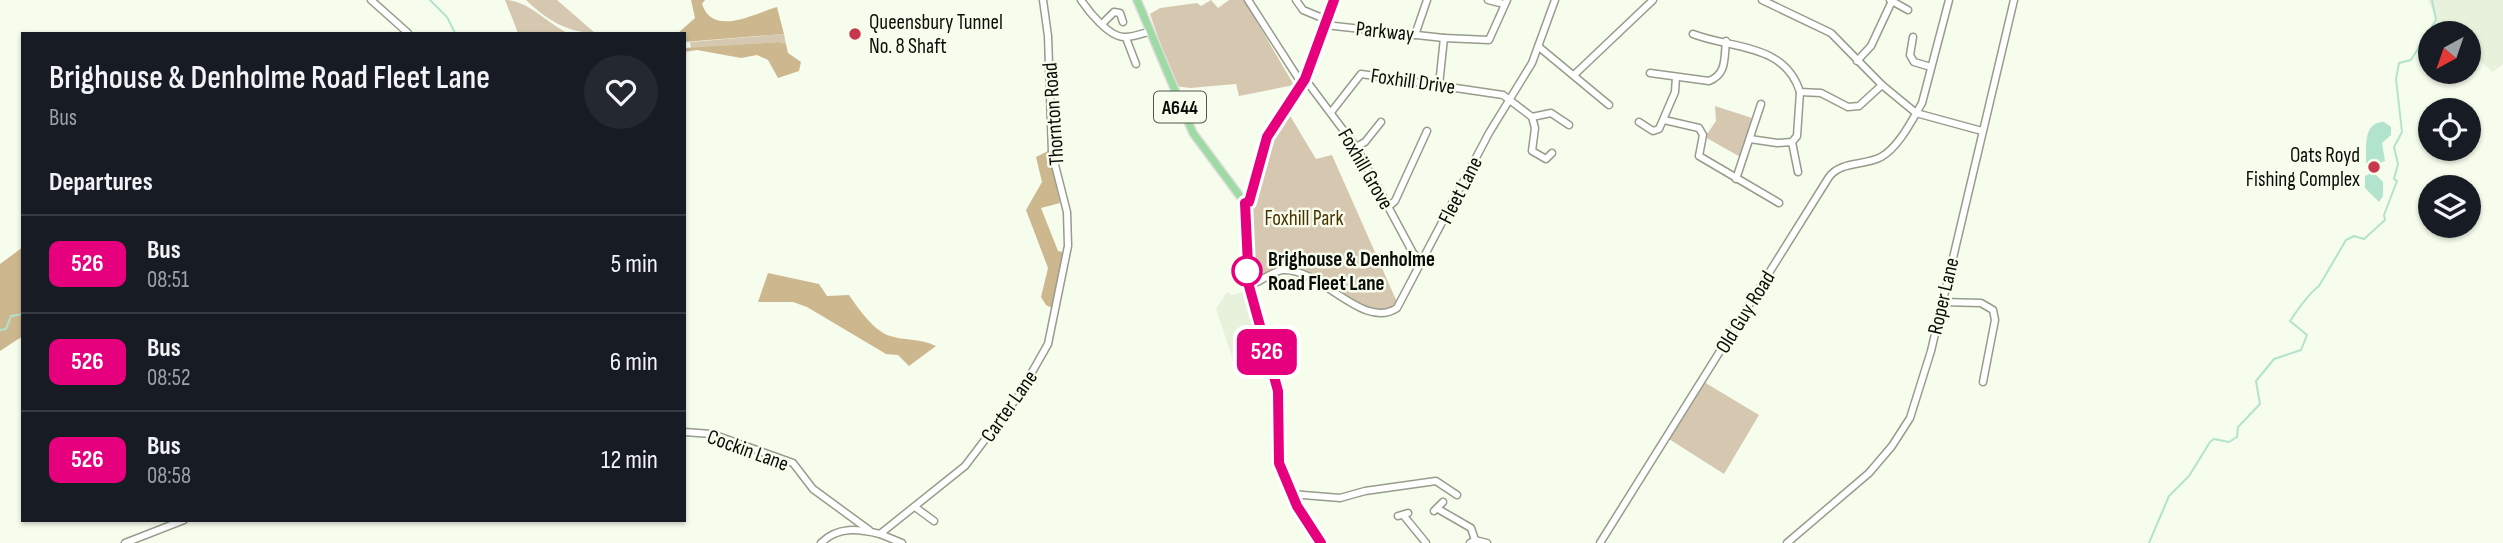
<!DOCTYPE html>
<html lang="en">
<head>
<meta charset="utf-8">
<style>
	:root { --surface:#171b24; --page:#242831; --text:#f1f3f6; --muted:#9ea1a6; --line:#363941 }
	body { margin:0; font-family:"Sofia Sans Condensed",sans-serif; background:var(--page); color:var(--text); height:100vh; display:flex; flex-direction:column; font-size:26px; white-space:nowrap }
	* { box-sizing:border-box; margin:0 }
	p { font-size:23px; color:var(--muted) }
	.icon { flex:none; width:38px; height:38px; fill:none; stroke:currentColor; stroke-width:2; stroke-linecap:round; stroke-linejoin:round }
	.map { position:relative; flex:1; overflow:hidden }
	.panel { position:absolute; left:21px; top:32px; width:665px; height:490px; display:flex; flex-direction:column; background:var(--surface); border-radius:0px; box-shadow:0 2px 5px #0004 }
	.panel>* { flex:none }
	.badge { padding:0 14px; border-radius:10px; font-size:24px; line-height:46px }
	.needle { width:46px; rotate:220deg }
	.controls { position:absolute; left:2418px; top:21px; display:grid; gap:14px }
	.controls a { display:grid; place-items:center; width:63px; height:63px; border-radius:50%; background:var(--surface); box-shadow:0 2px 5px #0004; font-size:35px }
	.map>.badge { position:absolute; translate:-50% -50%; box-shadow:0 0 0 4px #fff }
	h2 { padding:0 28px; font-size:26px; line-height:63px }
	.round { display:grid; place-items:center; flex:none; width:74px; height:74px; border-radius:37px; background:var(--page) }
	.overview { display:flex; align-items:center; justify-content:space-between; height:119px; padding:0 28px }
	h1 { font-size:33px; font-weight:600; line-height:52px }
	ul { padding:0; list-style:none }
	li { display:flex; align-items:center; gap:21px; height:98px; padding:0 28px; border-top:2px solid var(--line) }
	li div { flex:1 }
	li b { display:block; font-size:26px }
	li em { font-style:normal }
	li .badge { min-width:77px; font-weight:700; text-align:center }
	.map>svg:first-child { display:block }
	.built { fill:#e8f1db }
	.green { fill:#d6c8b0 }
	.forest { fill:#cdb78f }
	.water { fill:#b1e3cd }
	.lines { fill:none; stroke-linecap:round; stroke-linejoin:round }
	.stream { stroke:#b1e3cd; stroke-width:2 }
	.minor-casing { stroke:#979c8d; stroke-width:9 }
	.major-casing { stroke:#dddddc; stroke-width:10 }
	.minor { stroke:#fff; stroke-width:6 }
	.major { stroke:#9edaa3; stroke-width:7 }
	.line-casing { stroke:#fff; stroke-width:16 }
	.line { stroke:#e6007e; stroke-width:10 }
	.poi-dot { fill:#c8384c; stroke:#f7fded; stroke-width:2.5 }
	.stop-dot { fill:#fff; stroke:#e6007e; stroke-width:3.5 }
	.labels { text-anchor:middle; stroke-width:5; stroke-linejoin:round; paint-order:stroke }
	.shield { fill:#f7fded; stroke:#51544c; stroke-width:2 }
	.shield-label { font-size:19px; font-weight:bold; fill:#0a0c07 }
	.poi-label { font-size:21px; fill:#0a0c07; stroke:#f7fded; text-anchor:start }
	.street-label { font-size:21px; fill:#0a0c07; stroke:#f7fded }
	.park-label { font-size:21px; fill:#493200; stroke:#f7fded }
	.stop-label { font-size:21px; font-weight:bold; fill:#0a0c07; stroke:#f7fded; text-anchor:start }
</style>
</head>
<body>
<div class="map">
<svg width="2503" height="543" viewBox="0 0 2503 543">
	<rect width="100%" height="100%" fill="#f7fded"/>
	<g class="built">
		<path d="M2428,0H2503V64L2493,72L2469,52V33L2429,34L2437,20Z"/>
		<path d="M1246,291L1264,350L1233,360L1216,309L1227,292L1232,295Z"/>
	</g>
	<g class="green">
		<path d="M505,0C528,0 547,23 568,33H518Z"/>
		<path d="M526,0H557L595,33C568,33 545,19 526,0Z"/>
		<path d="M1211,0L1218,8L1229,0H1244L1294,85L1239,96L1236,84L1190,88L1175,86L1150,14L1160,8L1197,3L1201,6Z"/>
		<path d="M784,34L786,44L779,42L691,48L690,42Z"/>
		<path d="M1715,106L1752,118L1742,158L1705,137L1716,121Z"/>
		<path d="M1286,109L1316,159L1332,155L1397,302C1392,306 1388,310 1383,310C1364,312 1309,273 1284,265C1271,267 1265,277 1252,280V200L1269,141Z"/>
		<path d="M1704,382L1759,415L1724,474L1669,439Z"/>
	</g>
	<g class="forest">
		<path d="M691,0H705L702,4C713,37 753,14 777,7L784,34L684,42V33H678L695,18Z"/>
		<path d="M779,42L786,44L788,53L801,62L799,71L778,78L768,60L757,55L741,58L697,50L684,52V48Z"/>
		<path d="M1048,151L1060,203L1041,208L1058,251L1063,252L1054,309L1046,305L1041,297L1048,268L1026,210L1042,182L1036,157Z"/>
		<path d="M23,247V336L0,351V264Z"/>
		<path d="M768,273L819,284L827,296L849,295C858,308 872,328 887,335C903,341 920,338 936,346L909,366L898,355L886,354L807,307L793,302H758Z"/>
	</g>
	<g class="water">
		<path d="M2384,122L2391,127V135L2382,143L2385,161L2378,164L2366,163C2367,148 2362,122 2384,122Z"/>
		<path d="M2369,174L2376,175L2383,182V196L2379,202L2365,188V176Z"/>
	</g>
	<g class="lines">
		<g class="stream">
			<path d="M430,0L447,17L455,33"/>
			<path d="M0,330L6,329L11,316L23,314"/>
			<path d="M2149,543L2169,496L2189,476L2210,442L2214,439L2229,442L2237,437L2238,427L2260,404L2256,381L2274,359L2301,350L2307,335L2290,321C2298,309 2308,294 2319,286L2346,240L2354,236L2364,239L2385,220L2384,215L2397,181L2394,179L2398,164L2394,147L2402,132L2396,79L2399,63L2411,60L2436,20L2432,0"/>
		</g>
		<defs>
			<g id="minor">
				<path d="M371,0L408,33"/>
				<path d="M1081,0C1089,12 1110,38 1125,37C1133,37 1141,34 1148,32"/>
				<path d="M1248,0L1302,84"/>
				<path d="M1296,0L1303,10L1327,20"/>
				<path d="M1488,0L1504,4"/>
				<path d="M1762,0L1831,33L1882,85L1916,113L1982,131"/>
				<path d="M1890,0L1908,10"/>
				<path d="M1103,23L1114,12L1120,13L1123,22"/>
				<path d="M1325,25L1444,38"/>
				<path d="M1693,34C1731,49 1785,43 1800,92L1821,93L1848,107L1859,106L1882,85"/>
				<path d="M1415,35L1427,0"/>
				<path d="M1913,37L1910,55L1914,62L1931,67"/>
				<path d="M1126,38L1136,64"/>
				<path d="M1539,47L1609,105"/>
				<path d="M1857,61L1871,46L1892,1"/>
				<path d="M1650,73L1709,81C1727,74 1724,58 1726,41"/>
				<path d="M1574,75L1653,0"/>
				<path d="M1305,79L1356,147L1413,253L1422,261"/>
				<path d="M1439,85L1444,38L1489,40L1507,0"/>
				<path d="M1332,111L1361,74L1503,95L1532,117L1535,128L1532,151L1546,159L1552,153"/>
				<path d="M1532,117L1551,113L1569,125"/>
				<path d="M1664,120L1699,128L1703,135L1699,156L1779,203"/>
				<path d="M1639,122L1653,131L1659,129L1675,92L1676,77"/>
				<path d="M1750,139L1777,143L1792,142L1797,136L1800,92"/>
				<path d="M1792,142L1798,172"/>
				<path d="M1356,147L1365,142L1381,122"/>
				<path d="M1736,179L1761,104"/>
				<path d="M1245,203L1249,202L1267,137L1305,79L1334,0"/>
				<path d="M1388,207L1395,201L1427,131"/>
				<path d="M1249,286C1260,282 1273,271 1283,270C1321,268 1363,331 1397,308L1489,133L1532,63L1555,0"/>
				<path d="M1942,302L1981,303L1993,310L1995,320L1983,382"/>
				<path d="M684,432L712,434L793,463L813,489L869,530"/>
				<path d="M1291,494L1340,498L1365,491L1436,481L1457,495"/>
				<path d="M915,507L934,521"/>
				<path d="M1438,509L1471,528L1475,540"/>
				<path d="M1434,511L1443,502"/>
				<path d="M1398,516L1408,513"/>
				<path d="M1404,516L1426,543"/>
				<path d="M880,534L902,543"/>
				<path d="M125,543L184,520"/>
				<path d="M821,543C838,526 858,529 880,534L965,466L1019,395L1048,344L1068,246L1067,212L1052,153L1048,36L1043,0"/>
				<path d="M1470,543L1475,540L1487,543"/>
				<path d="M1600,543L1829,177C1841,161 1864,166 1881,157C1899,147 1912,120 1922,103L1949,0"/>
				<path d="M1787,543L1869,473L1892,446L1910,418L1931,351L2014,0"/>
			</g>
			<path id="major" d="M1137,0L1193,133L1245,203L1249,286L1278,391L1279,463L1297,506L1321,543"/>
		</defs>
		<use href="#minor" class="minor-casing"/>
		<use href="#major" class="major-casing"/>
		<use href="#minor" class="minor"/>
		<use href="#major" class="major"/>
	</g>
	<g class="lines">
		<defs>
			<path id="line" d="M1321,543L1297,506L1279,463L1278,391L1249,286L1245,203L1249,202L1267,137L1305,79L1334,0"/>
		</defs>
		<use href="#line" class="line-casing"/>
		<use href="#line" class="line"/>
	</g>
	<g class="poi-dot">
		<circle cx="855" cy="34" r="7"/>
		<circle cx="2374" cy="167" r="7"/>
	</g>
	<circle class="stop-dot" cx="1247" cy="271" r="14"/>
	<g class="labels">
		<rect class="shield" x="1154" y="91.5" width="52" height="31" rx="5"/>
		<g class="shield-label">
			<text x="1180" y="114">A644</text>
		</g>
		<g class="poi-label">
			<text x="869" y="29">Queensbury Tunnel<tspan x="869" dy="24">No. 8 Shaft</tspan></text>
			<text x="2360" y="162" text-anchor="end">Oats Royd<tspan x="2360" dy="24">Fishing Complex</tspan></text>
		</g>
		<g class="street-label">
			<text transform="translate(1385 31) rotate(6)" y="7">Parkway</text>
			<text transform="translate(1413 81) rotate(8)" y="7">Foxhill Drive</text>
			<text transform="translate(1053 114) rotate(-94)" y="7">Thornton Road</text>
			<text transform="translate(1366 169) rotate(60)" y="7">Foxhill Grove</text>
			<text transform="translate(1460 190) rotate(-63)" y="7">Fleet Lane</text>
			<text transform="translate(1943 296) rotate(-77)" y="7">Roper Lane</text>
			<text transform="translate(1745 312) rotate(-58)" y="7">Old Guy Road</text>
			<text transform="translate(1009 406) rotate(-55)" y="7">Carter Lane</text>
			<text transform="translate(748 450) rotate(20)" y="7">Cockin Lane</text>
		</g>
		<g class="park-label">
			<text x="1304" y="225">Foxhill Park</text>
		</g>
		<g class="stop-label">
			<text x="1268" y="266">Brighouse &amp; Denholme<tspan x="1268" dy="24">Road Fleet Lane</tspan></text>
		</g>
	</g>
</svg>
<div class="controls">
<a><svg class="needle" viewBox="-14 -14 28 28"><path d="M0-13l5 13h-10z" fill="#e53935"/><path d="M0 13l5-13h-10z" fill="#9ea1a6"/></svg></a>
<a><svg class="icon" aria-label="locate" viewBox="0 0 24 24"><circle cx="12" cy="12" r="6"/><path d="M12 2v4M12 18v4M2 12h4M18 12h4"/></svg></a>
<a><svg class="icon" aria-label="layers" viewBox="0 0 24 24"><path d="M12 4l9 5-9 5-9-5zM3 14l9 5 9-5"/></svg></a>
</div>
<b class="badge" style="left:1267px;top:352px;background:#e6007e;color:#fff">526</b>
<section class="panel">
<div class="overview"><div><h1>Brighouse &amp; Denholme Road Fleet Lane</h1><p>Bus</p></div><a class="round"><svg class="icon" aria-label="heart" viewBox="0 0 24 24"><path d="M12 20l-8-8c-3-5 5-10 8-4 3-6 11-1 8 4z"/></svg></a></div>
<h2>Departures</h2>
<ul>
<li><span class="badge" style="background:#e6007e;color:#fff">526</span><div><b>Bus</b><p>08:51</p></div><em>5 min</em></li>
<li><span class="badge" style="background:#e6007e;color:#fff">526</span><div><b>Bus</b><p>08:52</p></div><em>6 min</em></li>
<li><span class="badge" style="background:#e6007e;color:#fff">526</span><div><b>Bus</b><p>08:58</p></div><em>12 min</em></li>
</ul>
</section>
</div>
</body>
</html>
